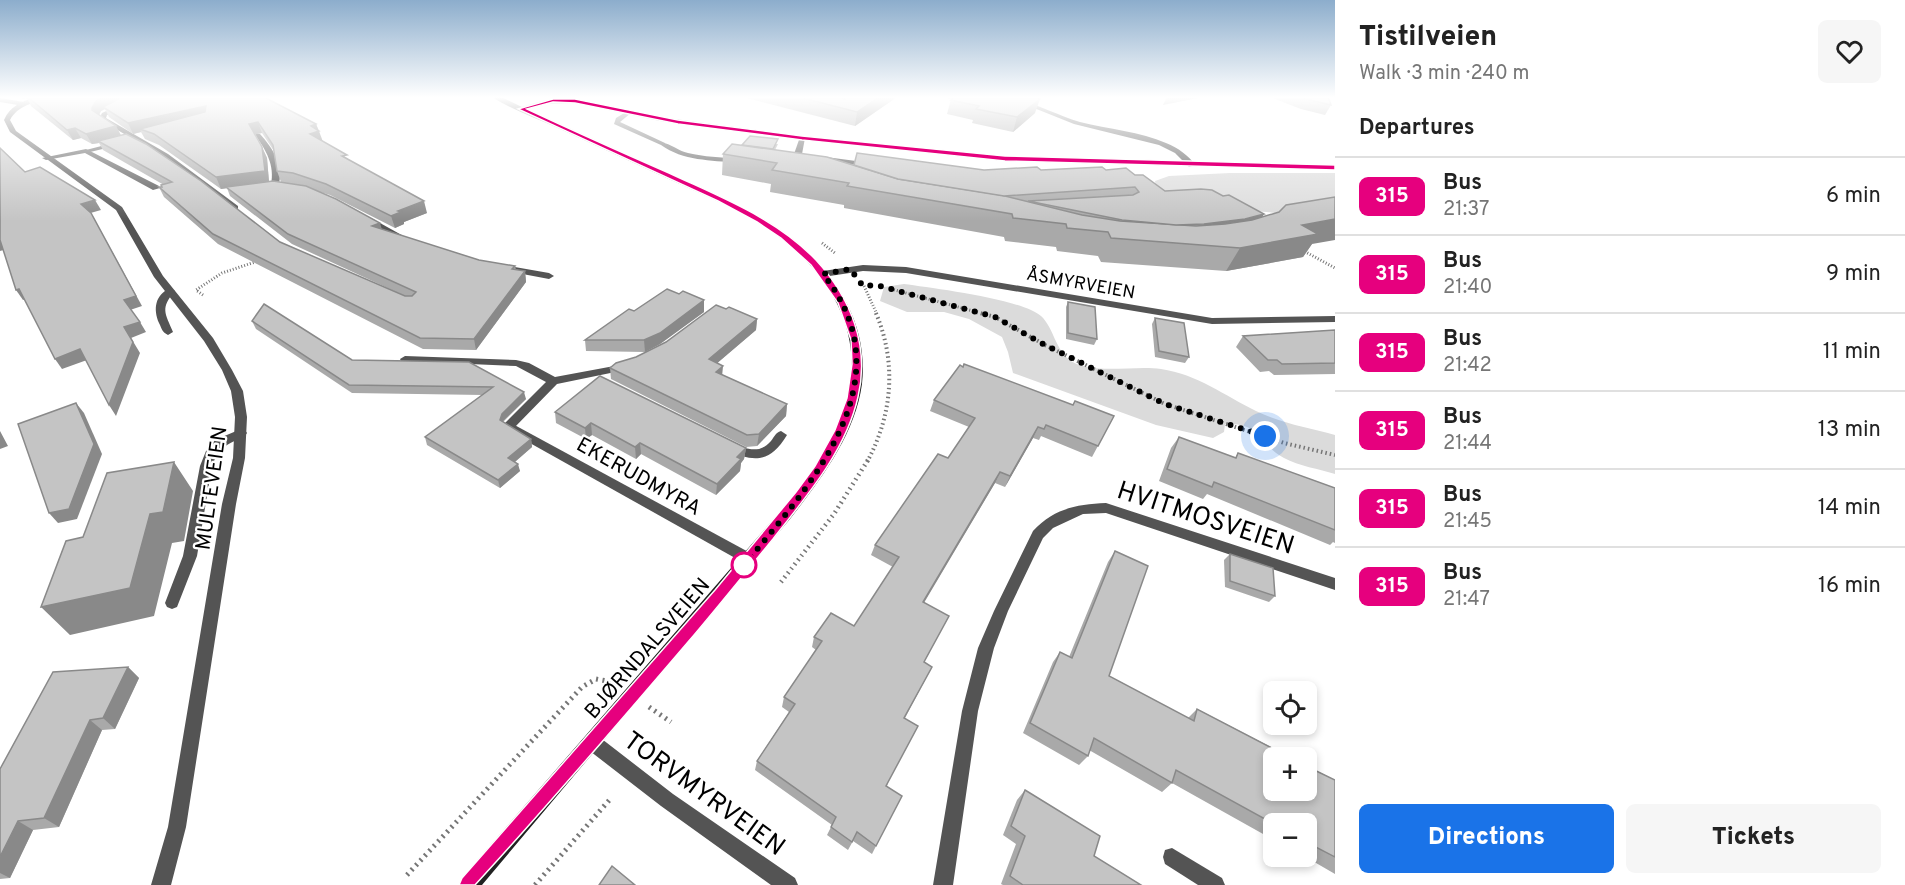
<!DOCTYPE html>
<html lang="en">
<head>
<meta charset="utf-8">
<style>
	:root { --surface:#fff; --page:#f6f6f6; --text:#222; --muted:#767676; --line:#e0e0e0; --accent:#1a73e8 }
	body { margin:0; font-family:Overpass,sans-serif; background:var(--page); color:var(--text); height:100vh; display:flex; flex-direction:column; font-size:22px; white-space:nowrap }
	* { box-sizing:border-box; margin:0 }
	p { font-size:20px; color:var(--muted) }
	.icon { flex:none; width:33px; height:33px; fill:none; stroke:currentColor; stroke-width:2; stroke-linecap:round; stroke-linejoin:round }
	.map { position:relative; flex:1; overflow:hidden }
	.sheet { display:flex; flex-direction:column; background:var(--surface); width:570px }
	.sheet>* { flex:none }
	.badge { padding:0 12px; border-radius:9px; font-size:21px; line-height:39px }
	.tools { position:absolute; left:1263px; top:681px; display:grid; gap:12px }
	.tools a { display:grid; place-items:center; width:54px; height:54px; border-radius:9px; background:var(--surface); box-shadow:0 3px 9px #0003; font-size:30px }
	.you { position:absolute; width:30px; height:30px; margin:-15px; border:4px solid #fff; border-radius:50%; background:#1a73e8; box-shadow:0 0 0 9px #1a73e833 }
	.map>.badge { position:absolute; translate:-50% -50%; box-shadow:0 0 0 3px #fff }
	h2 { padding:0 24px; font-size:22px; line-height:54px }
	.round { display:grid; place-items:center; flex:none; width:63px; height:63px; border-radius:9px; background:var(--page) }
	.head { display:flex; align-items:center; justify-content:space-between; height:102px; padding:0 24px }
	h1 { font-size:28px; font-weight:800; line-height:45px }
	.cta { display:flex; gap:12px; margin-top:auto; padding:12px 24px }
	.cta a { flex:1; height:69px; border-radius:9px; background:var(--accent); color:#fff; font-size:24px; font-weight:800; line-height:69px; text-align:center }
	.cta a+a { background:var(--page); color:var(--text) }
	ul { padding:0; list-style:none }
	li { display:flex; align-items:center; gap:18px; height:78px; padding:0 24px; border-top:2px solid var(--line) }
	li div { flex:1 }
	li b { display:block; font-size:22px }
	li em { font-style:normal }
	li .badge { min-width:66px; font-weight:700; text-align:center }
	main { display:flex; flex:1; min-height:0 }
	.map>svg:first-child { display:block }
	.green { fill:#dbdbdb }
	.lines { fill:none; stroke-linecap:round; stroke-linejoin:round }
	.path-far3 { stroke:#767676; stroke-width:3; stroke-dasharray:1 2; stroke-linecap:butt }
	.path-far2 { stroke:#767676; stroke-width:4; stroke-dasharray:1.5 3; stroke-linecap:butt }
	.path-far1 { stroke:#767676; stroke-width:4.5; stroke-dasharray:1.5 4; stroke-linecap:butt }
	.path { stroke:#767676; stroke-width:5; stroke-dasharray:2 4.5; stroke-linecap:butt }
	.lane { fill:#545454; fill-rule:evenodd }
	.street { fill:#545454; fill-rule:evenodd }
	.secondary { fill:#212121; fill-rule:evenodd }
	.wall { fill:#a9a9a9; fill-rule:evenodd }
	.shaded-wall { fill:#898989 }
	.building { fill:#c4c4c4; stroke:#898989; stroke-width:1.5 }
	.line { fill:#e6007e; stroke:#fff; stroke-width:1.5 }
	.walk { stroke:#000; stroke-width:6; stroke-dasharray:0 10.8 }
	.stop-dot { fill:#fff; stroke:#e6007e; stroke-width:3 }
	.labels { text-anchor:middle; stroke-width:4.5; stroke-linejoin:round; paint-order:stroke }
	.far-street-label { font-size:18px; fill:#000; stroke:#fff }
	.street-label { font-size:21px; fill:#000; stroke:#fff }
	.near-street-label { font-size:26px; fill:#000; stroke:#fff }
</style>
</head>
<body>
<main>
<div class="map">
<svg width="1335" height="885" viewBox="0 0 1335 885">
	<rect width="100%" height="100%" fill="#fff"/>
	<g class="green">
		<path d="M1230,173H1335V218L1231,209L1156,189L1155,181L1169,176Z"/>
		<path d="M904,284C932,288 1022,299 1041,316C1054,328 1055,350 1071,361C1093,375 1135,365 1161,369C1197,374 1225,396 1256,411C1280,423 1309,428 1335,435V474C1319,469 1299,466 1284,458C1258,444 1264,423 1225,424L1224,432L1213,438L1156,425L1013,373L1008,352L1002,337L969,319L944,312H907L880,301L884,287Z"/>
	</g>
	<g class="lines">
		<g class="path-far3">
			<path d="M822,243L835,253"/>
			<path d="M1302,250L1335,268"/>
			<path d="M864,286L876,312"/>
			<path d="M891,289L977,312"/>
			<path d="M203,295L196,290L222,273L258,261"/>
		</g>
		<g class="path-far2">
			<path d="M972,311L995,317L1045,345L1165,404L1284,443L1335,455"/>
			<path d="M867,462C893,414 897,361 875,311"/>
		</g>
		<path class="path-far1" d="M781,582L834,514L868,460"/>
		<g class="path">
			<path d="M649,707L671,722"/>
			<path d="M407,875L582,687L596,679L612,682"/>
			<path d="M535,885L612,797"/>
		</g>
		<g class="lane">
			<path d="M0,98L24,102L27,104L24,106L0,102Z"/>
			<path d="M626,112L631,113L620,122L665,143V145H661L614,124L616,118Z"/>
			<path d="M800,137L805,138L802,154L798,156L794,154Z"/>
			<path d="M86,149L159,186L160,188L153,190L85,153L46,160L42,158Z"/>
			<path d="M826,157L871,163L875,165L871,167L829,161H826Z"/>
			<path d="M170,288L175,291C160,308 165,313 173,332L168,335C162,332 162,329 159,323C153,309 155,295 170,288Z"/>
			<path d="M509,422L754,555L756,559L754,563L749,565L744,563L505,429L503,426Z"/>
			<path d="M241,429L245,430L247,433L245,436C226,445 220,446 212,466L197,556L177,607L172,609L167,607L165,603L183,556L200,466L206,451L215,440Z"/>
			<path d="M1172,848L1222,878L1225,885H1198L1165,864L1163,857L1165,850Z"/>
		</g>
		<g class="street">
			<path d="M35,97H46C33,104 18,105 10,120L16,131L122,207L163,276L213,338L232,370L243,391L247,417L245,458L236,504L186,827L171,885H151L168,827L222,504L233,458L235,417L231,391L222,370L204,341L154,277L116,210L10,132L4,120C10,106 21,102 35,97Z"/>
			<path d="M136,97H145L107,115L106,118L168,154L238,206V210H232L163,157L99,119L102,113Z"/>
			<path d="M996,97C1027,97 1052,114 1080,122C1108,129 1141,132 1166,143C1179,148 1187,155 1196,165L1189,167L1175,153L1159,145L1074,124L1034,108Z"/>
			<path d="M256,134H260C273,148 285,167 278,187L271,185C275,165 266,150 255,135Z"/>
			<path d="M117,142L121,144L119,145L86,153L82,151Z"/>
			<path d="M661,143C669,142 678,151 688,153C704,157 721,157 737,159L741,161L737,163C711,160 683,161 661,145Z"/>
			<path d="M365,218H371L407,238L400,240L365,222Z"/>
			<path d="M863,265L906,267L1212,318L1335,316V322L1212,324L906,273L863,271L823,277L818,274L823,271Z"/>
			<path d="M509,266L549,273L554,276L549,279L506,271V267Z"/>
			<path d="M405,356L516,360L529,363L555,377L625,364L630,367L625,370L557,384L513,429L509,430L503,426L505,423L546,382L516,366L401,361L400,359Z"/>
			<path d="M781,431L787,435C770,463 755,462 727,451L725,448L731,444C746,448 759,455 771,441C775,436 775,433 781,431Z"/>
			<path d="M1106,503L1335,578V590L1106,513L1083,514L1053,528L1043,538L1008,611L994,648L978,711L953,885H933L962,711L978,648L994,611L1033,531C1053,509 1077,504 1106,503Z"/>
			<path d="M592,734L598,736L673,794L795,878L798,885H771L661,806L586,748L583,742L586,736Z"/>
		</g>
		<path class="secondary" d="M492,97H501L522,107L545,100L575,99L660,117L802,136L1005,157L1335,166V170L1005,161L802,140L660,121L575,103L545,104L527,109C571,129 615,149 660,169C731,202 809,230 847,304C860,329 865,356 862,384C855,435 821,479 790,519L482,885H459L462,878L797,492C816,466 834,440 844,410C869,337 831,272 771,231C739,209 704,195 669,179C632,162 595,145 558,128C536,118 512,110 492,97Z"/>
	</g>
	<g class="wall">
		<path d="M21,97H264L316,124L322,141L427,213L404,222V224L395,228L330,195L317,191L381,229L479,260L515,266L516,270L525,271L526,282L476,350L423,349L218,244L164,197L159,187H161V185H164L103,150L99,143L92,144L81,138L73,140L31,106L27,98L23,99ZM105,109L109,117L133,134L141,132L145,139L159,145L221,189L227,188L230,196L292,244L405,296L280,242L121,136L99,115L101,111ZM262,133L274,151L277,171L281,182L300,186L269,182L267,158L262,147L255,134Z"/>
		<path d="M743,97H897L855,126Z"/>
		<path d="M942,97H1035V113L1013,132L972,123L973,120L947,114L951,99Z"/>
		<path d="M1270,97H1328L1331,105L1325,115L1301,109Z"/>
		<path d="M778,144L775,150L843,162L854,165L984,170H1106L1135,175L1165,191L1262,217L1312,244L1303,257L1226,271L1101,262L1098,256L1057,251L1056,247L1005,241L1004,237L844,208V205L770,192L771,184L722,175L723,154L742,145Z"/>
		<path d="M679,294L704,300V312L660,344L645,352L586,351L585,340L634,311Z"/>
		<path d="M1068,302L1097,339L1094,345L1066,339V307Z"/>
		<path d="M1155,318L1189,357L1185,363L1155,357L1152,324Z"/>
		<path d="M757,319L756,330L717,363L722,375L787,404L786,416L757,446L746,447L611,379L610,368L636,357L666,342Z"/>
		<path d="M252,321L352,360L469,362L526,399L503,422L531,439L532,447L515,462L520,471L500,488L427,445L425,437L483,395L352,393L256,329Z"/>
		<path d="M1335,330V374L1274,375L1269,371L1260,372L1236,347L1243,336Z"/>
		<path d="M934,400L1073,405L1114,416L1092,457L1041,436L1039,440L1033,438L1005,487L995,483L924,603L949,616L924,662L932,667L905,718L887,786L876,846L872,854L853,841L848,850L827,835L832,825L755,770L757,761L789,712L782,707L784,697L816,650L812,647L814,637L854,626L893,567L871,555L875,545L948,458L969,427L930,411Z"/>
		<path d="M555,412L746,448L744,459L741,463L740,471L716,495L641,454L636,459L592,435L586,439L556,423Z"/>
		<path d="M1179,437L1235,458L1238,453L1335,488V543L1333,542L1330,545L1207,494L1203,499L1159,481L1171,448Z"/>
		<path d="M1115,551L1109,676L1188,718L1197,709L1335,780V874L1304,856H1306V824H1274V840L1172,783L1162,792L1089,750L1088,756L1079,765L1023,733L1053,662L1060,652L1069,657L1108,562Z"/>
		<path d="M1230,554L1275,596L1269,602L1225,587L1224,560Z"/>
		<path d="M128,667L139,678L115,729L102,730L59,827L33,830L10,878L0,879V769Z"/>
		<path d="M1025,790L1094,856L1141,885H1003L1001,884L1016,844L1003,835L1017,800Z"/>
	</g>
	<g class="shaded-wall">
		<path d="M103,97H130L103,107L105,109L101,111L97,118L92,108L96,101Z"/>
		<path d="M879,97H897L855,126L857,112Z"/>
		<path d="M1167,97H1203L1163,105Z"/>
		<path d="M1040,99L1035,113L1013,132L1017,117Z"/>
		<path d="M206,106L210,116L140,129L141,132L133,134L128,123Z"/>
		<path d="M258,122L262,133L253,135L249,124Z"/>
		<path d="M316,124L319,131L323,142L310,134L311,126Z"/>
		<path d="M116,126L122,137L98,141L99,143L92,144L86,134Z"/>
		<path d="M75,128L81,138L73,140L67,130Z"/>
		<path d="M262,147L267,158L269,182L221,189L216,177Z"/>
		<path d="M95,200L101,210L87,214L81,204Z"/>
		<path d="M424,201L427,213L404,222V224L395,228L391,216L398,211Z"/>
		<path d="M91,213L142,306L130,310L124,300Z"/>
		<path d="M1264,214L1256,228L1196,239L1204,224Z"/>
		<path d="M1335,219V240L1312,244L1303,257L1226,271L1240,248L1302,225Z"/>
		<path d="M380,223L383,233L372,226Z"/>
		<path d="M0,240L7,249L0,251Z"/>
		<path d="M525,271L526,282L476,350L474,339Z"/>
		<path d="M19,289L26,299L23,300L16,290Z"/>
		<path d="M704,300V312L660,344L645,352L644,340Z"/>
		<path d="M757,319L756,330L708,371L709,359Z"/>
		<path d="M140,322L146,332L131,338L140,353L116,416L109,405L124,327Z"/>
		<path d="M80,349L87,360L62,369L55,359Z"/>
		<path d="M723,366L722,377L716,372Z"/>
		<path d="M524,392L526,399L503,421L501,427L500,420L502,414Z"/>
		<path d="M76,403L84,413L102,454L77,519L58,523L49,513Z"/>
		<path d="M787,404L786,416L757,446L759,434Z"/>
		<path d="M591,423L592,435L586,439L585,428Z"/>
		<path d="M1038,427L1033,438L1005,487L1010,476Z"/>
		<path d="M0,431L8,446L0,449Z"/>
		<path d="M531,439L532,447L510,466L508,458Z"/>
		<path d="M640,443L641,454L636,459L635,447Z"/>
		<path d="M746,448L744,459L741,463L740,471L716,495L717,484L737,457Z"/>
		<path d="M174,462L193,491L184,541L172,543L154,616L70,635L41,607L150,514Z"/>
		<path d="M518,464L520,471L500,488L498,480Z"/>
		<path d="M1000,472L995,483L918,612L923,602Z"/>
		<path d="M128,667L139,678L115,729L103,718Z"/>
		<path d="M90,720L102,730L59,827L44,818Z"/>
		<path d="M18,821L33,830L10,878L0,873V857Z"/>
	</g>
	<g class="building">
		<path d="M28,97H103L96,101L92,108V110L116,126L86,134L75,128L67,130Z"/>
		<path d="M122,97H264L316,124L311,126L319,131L310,134L347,155L342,156L424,201L398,211L401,212L391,216L326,184L293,173L277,171L273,145L258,122L249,124L262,147L265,171L216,177L154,134L140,129L205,112L206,106L128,123L103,107Z"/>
		<path d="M799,97H838L845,99L848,97H879L857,112Z"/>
		<path d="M954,97H1035L1040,99L1017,117L976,109L979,106L951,100Z"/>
		<path d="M1301,97H1328L1331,105L1306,99Z"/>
		<path d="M126,134L146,144L201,181L280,242L405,296H412L416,292L288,234L226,187L273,181L306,186L336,199L380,223L372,226L479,260L515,266L512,269L525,271L474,339L420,338L213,234L159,187H162L161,185L172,182L98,141Z"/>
		<path d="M750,136L778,139L773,149L742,145Z"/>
		<path d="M732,144L827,157L898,179L1001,195L1082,215L1120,221L1196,226L1225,224L1252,220L1279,212L1286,205L1335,197V219L1302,225L1318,234L1240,248L1111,238L1108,232L1067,228L1066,224L1013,218L1012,214L847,186L849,183L772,170L777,163L723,154Z"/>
		<path d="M0,148L25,172L40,167L95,200L81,204L91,213L136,296L124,300L140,322L124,327L133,342L109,405L80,349L55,359L19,289L16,290L0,240Z"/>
		<path d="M857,153L984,170L1037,167L1041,170L1102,167L1106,170L1126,168L1135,175H1143L1165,191L1201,189L1212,190L1223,196L1229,195L1264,214L1245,219L1204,224L1176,225L1122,220L1028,201L1133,195L1139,192L1135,187L1004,196L898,179L854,165Z"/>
		<path d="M667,289L679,294L683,291L704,300L660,333L644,340H585L629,309L634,311Z"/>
		<path d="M1068,302L1095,307L1097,339L1068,333Z"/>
		<path d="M264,304L352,360L469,362L524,392L502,414L500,420L531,439L508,458L518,464L498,480L425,437L493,387L349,385L252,321Z"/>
		<path d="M716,305L726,309L729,307L757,319L709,359L723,366L716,372L787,404L759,434L747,435L610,368L616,363L636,357L666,342Z"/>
		<path d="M1155,318L1184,323L1189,357L1159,351Z"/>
		<path d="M1335,330V363L1282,364L1277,360H1268L1243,336Z"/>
		<path d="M964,364L1073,405L1075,401L1114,416L1098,446L1046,425L1044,429L1038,427L1010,476L1000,472L923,602L949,616L924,662L932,667L904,718L918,726L886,786L902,796L876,846L857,832L852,842L831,827L836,817L757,761L795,704L784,697L822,641L814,637L831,613L854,626L899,557L875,545L938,454L948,458L975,418L934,400L960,365L963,367Z"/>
		<path d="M600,376L746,448L737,457L741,459L717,484L640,443L635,447L591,423L585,428L555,412Z"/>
		<path d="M76,403L94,444L69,509L49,513L18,424Z"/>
		<path d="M1179,437L1236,458L1238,453L1335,488V530L1214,482L1212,487L1167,469Z"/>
		<path d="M174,462L163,512L150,514L130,588L41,607L66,541L83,537L107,473Z"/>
		<path d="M1115,551L1148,566L1109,676L1194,721L1197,709L1291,758H1274V790H1306V766L1335,780V857L1306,842V824H1274L1176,770L1172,783L1094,738L1088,756L1030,723L1060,652L1072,658Z"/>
		<path d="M1230,554L1273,568L1275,596L1230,581Z"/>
		<path d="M128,667L103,718L90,720L44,818L18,821L0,857V769L53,672Z"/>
		<path d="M1025,790L1100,836L1094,856L1141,885H1023L1010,876L1025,836L1011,826Z"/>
		<path d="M612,866L635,885H599Z"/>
	</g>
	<linearGradient id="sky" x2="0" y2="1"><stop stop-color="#8cadcc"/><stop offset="0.44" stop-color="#fff"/><stop offset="1" stop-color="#fff" stop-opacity="0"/></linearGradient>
	<rect width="1335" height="221" fill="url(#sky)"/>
	<path class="line" d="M553,99H575L678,120L802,136L1005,156L1335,165V170L1005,161L802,140L678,124L575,103L553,102L527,109C574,131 621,152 669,173C720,197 776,218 816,260C851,298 870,346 858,397C846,451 806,497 773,539C745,573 717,608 688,642C617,725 546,808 475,885H459L462,878L715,590L796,492L815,466L835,430L847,398L852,364L851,340L838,303L811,265L781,238L757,222L718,201L518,109Z"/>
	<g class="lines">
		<path class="walk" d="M744,565C812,483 908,380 823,274L850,269L863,286L876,285L995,317L1045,345L1165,404L1265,436"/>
	</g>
	<circle class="stop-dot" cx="744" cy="565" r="12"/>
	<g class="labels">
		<g class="far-street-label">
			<text transform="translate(1081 283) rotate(10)" y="6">ÅSMYRVEIEN</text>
		</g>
		<g class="street-label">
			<text transform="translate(639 476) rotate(29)" y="7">EKERUDMYRA</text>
			<text transform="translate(211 488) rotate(-82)" y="7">MULTEVEIEN</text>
			<text transform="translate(647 648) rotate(-49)" y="7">BJØRNDALSVEIEN</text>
		</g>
		<g class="near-street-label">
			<text transform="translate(1206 517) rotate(18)" y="9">HVITMOSVEIEN</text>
			<text transform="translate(705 793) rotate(36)" y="9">TORVMYRVEIEN</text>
		</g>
	</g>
</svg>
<div class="tools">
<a><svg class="icon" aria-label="locate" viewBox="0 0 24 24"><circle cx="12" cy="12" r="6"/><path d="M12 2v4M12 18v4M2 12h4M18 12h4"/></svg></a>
<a>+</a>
<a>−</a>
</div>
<div class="you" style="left:1265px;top:436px"></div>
</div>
<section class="sheet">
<div class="head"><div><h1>Tistilveien</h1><p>Walk · 3 min · 240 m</p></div><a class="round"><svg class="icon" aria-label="heart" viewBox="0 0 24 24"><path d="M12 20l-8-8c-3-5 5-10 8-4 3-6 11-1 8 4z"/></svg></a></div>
<h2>Departures</h2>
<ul>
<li><span class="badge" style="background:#e6007e;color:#fff">315</span><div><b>Bus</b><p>21:37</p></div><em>6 min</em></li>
<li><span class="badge" style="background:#e6007e;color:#fff">315</span><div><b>Bus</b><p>21:40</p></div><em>9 min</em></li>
<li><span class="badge" style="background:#e6007e;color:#fff">315</span><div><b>Bus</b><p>21:42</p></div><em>11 min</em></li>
<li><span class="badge" style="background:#e6007e;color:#fff">315</span><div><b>Bus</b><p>21:44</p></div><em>13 min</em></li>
<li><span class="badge" style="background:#e6007e;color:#fff">315</span><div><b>Bus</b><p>21:45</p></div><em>14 min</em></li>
<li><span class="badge" style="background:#e6007e;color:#fff">315</span><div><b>Bus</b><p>21:47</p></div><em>16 min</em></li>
</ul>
<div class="cta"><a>Directions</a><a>Tickets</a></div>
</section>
</main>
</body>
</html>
